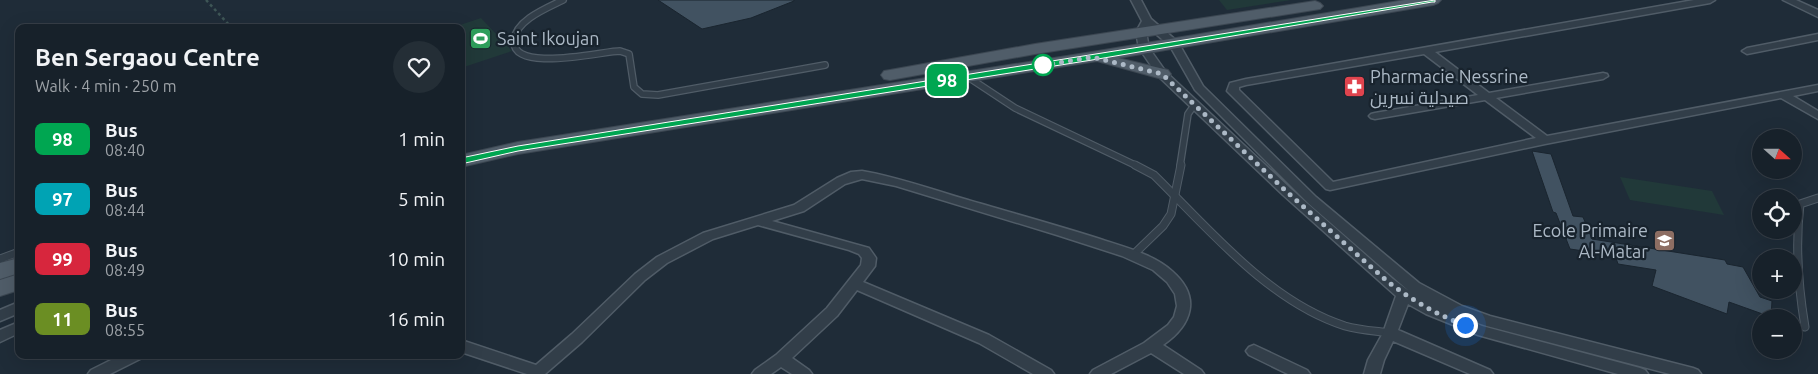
<!DOCTYPE html>
<html lang="en">
<head>
<meta charset="utf-8">
<style>
	:root { --surface:#17212a; --page:#242e36; --text:#f1f3f6; --muted:#9ea3a8; --line:#363e47 }
	body { margin:0; font-family:Ubuntu,Cairo,sans-serif; background:var(--page); color:var(--text); height:100vh; display:flex; flex-direction:column; font-size:19px; white-space:nowrap }
	* { box-sizing:border-box; margin:0 }
	p { font-size:16px; color:var(--muted) }
	.icon { flex:none; width:28px; height:28px; fill:none; stroke:currentColor; stroke-width:2; stroke-linecap:round; stroke-linejoin:round }
	.map { position:relative; flex:1; overflow:hidden }
	.drawer { position:absolute; left:15px; top:24px; width:450px; height:335px; display:flex; flex-direction:column; background:var(--surface); border-radius:10px; box-shadow:0 5px 20px #0002,0 0 0 1px var(--line) }
	.drawer>* { flex:none }
	.badge { padding:0 10px; border-radius:8px; font-size:18px; line-height:32px }
	.needle { width:32px; rotate:111deg }
	.tools { position:absolute; left:1752px; top:129px; display:grid; gap:10px }
	.tools a { display:grid; place-items:center; width:50px; height:50px; border-radius:50%; background:var(--surface); box-shadow:0 5px 20px #0002,0 0 0 1px var(--line); font-size:25px }
	.you { position:absolute; width:25px; height:25px; margin:-12px; border:4px solid #fff; border-radius:50%; background:#1a73e8; box-shadow:0 0 0 8px #1a73e833 }
	.map>.badge { position:absolute; translate:-50% -50%; box-shadow:0 0 0 2px #fff }
	.round { display:grid; place-items:center; flex:none; width:52px; height:52px; border-radius:26px; background:var(--page) }
	.head { display:flex; align-items:center; justify-content:space-between; height:85px; padding:0 20px }
	h1 { font-size:24px; font-weight:600; line-height:38px }
	ul { padding:0; list-style:none }
	li { display:flex; align-items:center; gap:15px; height:60px; padding:0 20px }
	li div { flex:1 }
	li b { display:block; font-size:19px }
	li em { font-style:normal }
	li .badge { min-width:55px; font-weight:700; text-align:center }
	.map>svg:first-child { display:block }
	.green { fill:#213939 }
	.building { fill:#415261; stroke:#1a252f }
	.lines { fill:none; stroke-linecap:round; stroke-linejoin:round }
	.service-far1-casing { stroke:#505c67; stroke-width:8 }
	.service-casing { stroke:#505c67; stroke-width:9 }
	.minor-casing { stroke:#505c67; stroke-width:3 }
	.primary-casing { stroke:#3c4752; stroke-width:2 }
	.path { stroke:#3e5656; stroke-width:2.5; stroke-dasharray:3 3; stroke-linecap:butt }
	.service-far1 { stroke:#323e49; stroke-width:5.5 }
	.service { stroke:#323e49; stroke-width:7 }
	.minor { fill:#323e49; fill-rule:evenodd }
	.primary { fill:#505d69; fill-rule:evenodd }
	.line { fill:#00a651; stroke:#fff }
	.walk { stroke:#acb9c6; stroke-width:5; stroke-dasharray:0 9 }
	.stop-dot { fill:#fff; stroke:#00a651; stroke-width:2.5 }
	.labels { text-anchor:middle; stroke-width:4.5; stroke-linejoin:round; paint-order:stroke }
	.poi-label { font-size:18px; fill:#acb9c6; stroke:#18232d; text-anchor:start }
</style>
</head>
<body>
<div class="map">
<svg width="1818" height="374" viewBox="0 0 1818 374">
	<rect width="100%" height="100%" fill="#1f2c38"/>
	<g class="green">
		<path d="M1219,0H1291L1227,10Z"/>
		<path d="M481,18L512,51L461,68V28L454,27Z"/>
		<path d="M1620,177L1712,191L1724,215L1630,200Z"/>
	</g>
	<g class="building">
		<path d="M658,0H794V1L751,18L702,29Z"/>
		<path d="M1532,151L1551,154L1573,216L1583,217L1592,239L1725,260L1727,264L1743,267L1760,297L1772,301L1771,317L1729,302L1727,314L1652,286L1656,270L1618,264L1616,258L1599,255L1598,253L1570,249L1556,213L1553,212Z"/>
	</g>
	<g class="lines">
		<defs>
			<g id="service-far1">
				<path d="M563,0C547,8 516,20 514,40C511,74 603,51 620,51L629,54L634,87L642,94L658,95L825,65"/>
				<path d="M968,77L1015,108L1137,166"/>
				<path d="M1180,166L1188,114L1195,104"/>
			</g>
			<g id="service">
				<path d="M1135,165L1154,175C1209,229 1269,302 1345,326C1359,330 1375,331 1390,333"/>
				<path d="M1133,255L1163,226L1171,214L1181,165"/>
				<path d="M0,259L19,252"/>
				<path d="M1805,327C1798,285 1795,246 1800,204L1818,198"/>
			</g>
			<g id="minor">
				<path d="M1131,0H1141L1151,19L1178,42L1203,86L1316,197L1419,283L1462,306L1490,316L1693,368L1698,370L1701,374H1670L1487,326L1466,319L1482,326L1640,368L1645,370L1648,374H1618L1478,335L1426,314L1408,304L1398,330L1490,370L1493,374H1470L1393,341L1384,360L1380,374H1364L1368,360L1383,333L1396,296L1283,195L1158,76L1139,48L1136,32L1142,21ZM1149,28L1170,46L1195,90L1308,203L1409,291L1446,310L1409,291L1393,279L1291,189L1166,72L1149,48L1146,32Z"/>
				<path d="M1694,0H1715L1710,3L1435,52L1489,93L1603,73L1607,74L1608,76L1603,79L1496,98L1547,136L1818,85V91L1793,96L1818,111V119L1781,98L1545,144L1330,190L1326,189L1227,91L1230,83L1246,79ZM1424,54L1478,95L1375,113L1371,114L1369,116L1371,118L1375,119L1485,100L1536,138L1333,182L1239,90V87L1246,85Z"/>
				<path d="M1783,0H1796L1818,10V17Z"/>
				<path d="M1818,34V40L1747,54L1742,51L1747,48Z"/>
				<path d="M862,171C898,177 933,190 968,200C1012,213 1056,225 1100,239C1124,247 1153,254 1172,271C1202,297 1192,325 1163,345L1201,370L1204,374H1184L1151,353L1111,374H1090L1093,370L1144,343L1168,325L1174,317L1177,306L1175,294L1167,282L1153,270L1122,256L1057,235L896,186L862,179L845,184L804,211L772,221L869,248L876,258L875,266L863,282L989,335L1051,370L1054,374H1033L979,343L857,290L837,316L792,358L809,370L812,374H792L781,367L771,374H752L755,370L776,355L827,308L861,265L862,258L859,254L849,250L758,225L713,239L667,263L645,280L582,342L545,374H527L461,352V340L536,365L572,334L635,274L657,257L703,233L794,205L837,178L851,172Z"/>
				<path d="M19,302V313L0,321V310Z"/>
				<path d="M19,322V333L0,342V330Z"/>
				<path d="M1254,345L1307,370L1310,374H1288L1249,355L1246,351L1249,347Z"/>
				<path d="M121,355H143L140,359L110,374H88L91,370Z"/>
			</g>
			<g id="primary">
				<path d="M1405,0H1441L1438,3L1433,5L1118,58L1168,70L1171,74L1168,78L1162,79L1097,61L518,154L461,167V155L518,142L1092,52Z"/>
				<path d="M1315,1L1320,3L1323,6L1320,9L1035,54L890,80L884,79L881,75L884,71L890,70L1035,44Z"/>
				<path d="M19,258V273L0,279V263Z"/>
				<path d="M19,274V290L0,296V280Z"/>
			</g>
		</defs>
		<use href="#service-far1" class="service-far1-casing"/>
		<use href="#service" class="service-casing"/>
		<use href="#minor" class="minor-casing"/>
		<use href="#primary" class="primary-casing"/>
		<path class="path" d="M206,0L232,28"/>
		<use href="#service-far1" class="service-far1"/>
		<use href="#service" class="service"/>
		<use href="#minor" class="minor"/>
		<use href="#primary" class="primary"/>
	</g>
	<path class="line" d="M1432,2L1092,60L518,151L461,164L457,161L461,158L518,146L1435,0V2Z"/>
	<g class="lines">
		<path class="walk" d="M1043,65L1039,66L1092,57L1162,74L1287,192L1388,282C1412,300 1437,315 1465,325"/>
	</g>
	<defs>
		<symbol id="stadium-square" viewBox="-11 -11 22 22"><rect x="-9" y="-9" width="18" height="18" rx="4" fill="#2e9e5b" stroke="#18232d"/><path d="M0-5a6.5 5 0 1 0 0 10a6.5 5 0 1 0 0-10ZM-3.5-1.8h7v3.6h-7Z" fill="#fff"/></symbol>
		<symbol id="pharmacy-square" viewBox="-11 -11 22 22"><rect x="-9" y="-9" width="18" height="18" rx="4" fill="#e0444e" stroke="#18232d"/><path d="M-2-6h4v4h4v4h-4v4h-4v-4h-4v-4h4Z" fill="#fff"/></symbol>
		<symbol id="school-square" viewBox="-11 -11 22 22"><rect x="-9" y="-9" width="18" height="18" rx="4" fill="#8d6e63" stroke="#18232d"/><path d="M0-5L7-2L0 1L-7-2ZM-4 1L0 2.5L4 1V4Q0 6-4 4Z" fill="#fff"/></symbol>
	</defs>
	<g fill-rule="evenodd">
		<use href="#stadium-square" x="468" y="26" width="25" height="25"/>
		<use href="#pharmacy-square" x="1342" y="74" width="25" height="25"/>
		<use href="#school-square" x="1652" y="228" width="25" height="25"/>
	</g>
	<circle class="stop-dot" cx="1043" cy="65" r="10"/>
	<g class="labels">
		<g class="poi-label">
			<text x="497" y="45">Saint Ikoujan</text>
			<text x="1370" y="83">Pharmacie Nessrine<tspan x="1370" dy="21">صيدلية نسرين</tspan></text>
			<text x="1648" y="237" text-anchor="end">Ecole Primaire<tspan x="1648" dy="21">Al-Matar</tspan></text>
		</g>
	</g>
</svg>
<div class="tools">
<a><svg class="needle" viewBox="-14 -14 28 28"><path d="M0-13l5 13h-10z" fill="#e53935"/><path d="M0 13l5-13h-10z" fill="#9ea3a8"/></svg></a>
<a><svg class="icon" aria-label="locate" viewBox="0 0 24 24"><circle cx="12" cy="12" r="6"/><path d="M12 2v4M12 18v4M2 12h4M18 12h4"/></svg></a>
<a>+</a>
<a>−</a>
</div>
<div class="you" style="left:1465px;top:325px"></div>
<b class="badge" style="left:947px;top:80px;background:#00a651;color:#fff">98</b>
<section class="drawer">
<div class="head"><div><h1>Ben Sergaou Centre</h1><p>Walk · 4 min · 250 m</p></div><a class="round"><svg class="icon" aria-label="heart" viewBox="0 0 24 24"><path d="M12 20l-8-8c-3-5 5-10 8-4 3-6 11-1 8 4z"/></svg></a></div>
<ul>
<li><span class="badge" style="background:#00a651;color:#fff">98</span><div><b>Bus</b><p>08:40</p></div><em>1 min</em></li>
<li><span class="badge" style="background:#00a3b4;color:#fff">97</span><div><b>Bus</b><p>08:44</p></div><em>5 min</em></li>
<li><span class="badge" style="background:#d7263d;color:#fff">99</span><div><b>Bus</b><p>08:49</p></div><em>10 min</em></li>
<li><span class="badge" style="background:#6b8e23;color:#fff">11</span><div><b>Bus</b><p>08:55</p></div><em>16 min</em></li>
</ul>
</section>
</div>
</body>
</html>
